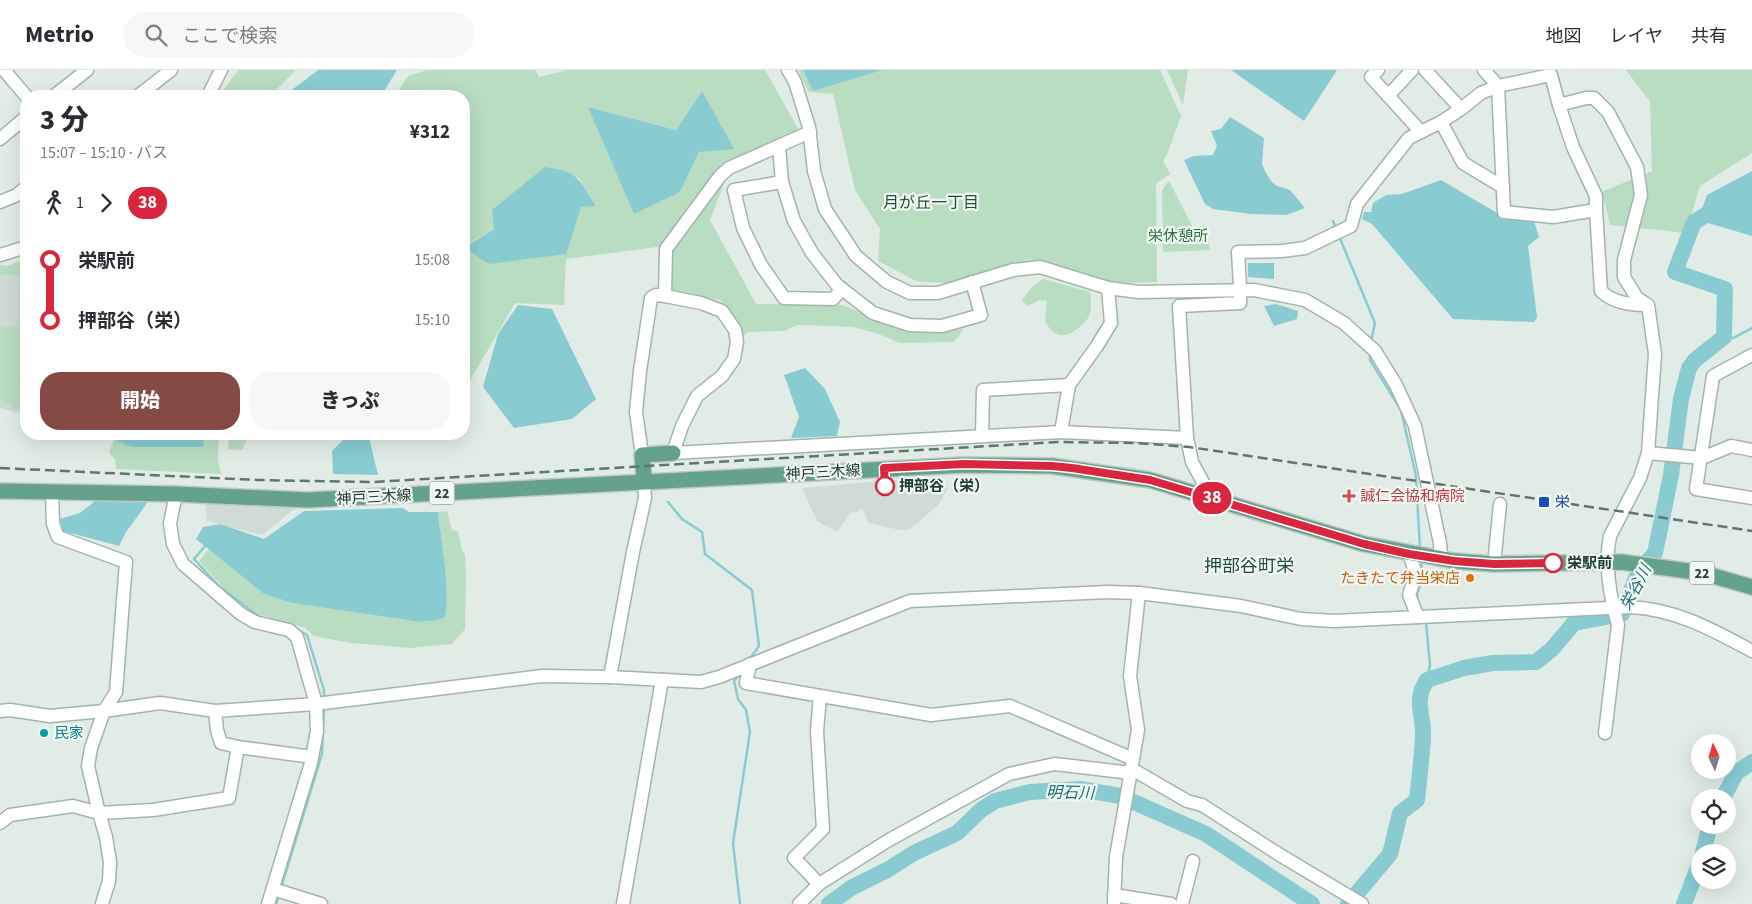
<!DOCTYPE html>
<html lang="ja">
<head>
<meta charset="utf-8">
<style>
	:root { --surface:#fff; --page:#f7f7f7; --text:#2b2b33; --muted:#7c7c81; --line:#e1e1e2; --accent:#854a43 }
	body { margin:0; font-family:"Source Sans 3","Noto Sans JP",sans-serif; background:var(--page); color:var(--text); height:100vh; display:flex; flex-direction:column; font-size:19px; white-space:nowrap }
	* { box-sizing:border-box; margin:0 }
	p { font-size:16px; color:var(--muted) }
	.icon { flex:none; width:28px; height:28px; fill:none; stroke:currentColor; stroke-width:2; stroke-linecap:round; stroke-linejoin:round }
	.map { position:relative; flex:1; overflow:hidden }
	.details { position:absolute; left:20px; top:20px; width:450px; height:350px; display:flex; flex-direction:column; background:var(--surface); border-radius:20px; box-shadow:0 5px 20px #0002 }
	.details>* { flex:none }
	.badge { padding:0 10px; border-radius:16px; font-size:18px; line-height:32px }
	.needle { width:32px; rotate:356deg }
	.fabs { position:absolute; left:1691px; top:664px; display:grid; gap:10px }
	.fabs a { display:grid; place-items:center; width:45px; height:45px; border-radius:50%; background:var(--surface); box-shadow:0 5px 20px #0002; font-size:25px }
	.map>.badge { position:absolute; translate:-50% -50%; box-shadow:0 0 0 2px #fff }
	.legs { display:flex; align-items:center; gap:8px; height:55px; padding:0 20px; font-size:16px }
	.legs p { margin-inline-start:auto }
	.headline { display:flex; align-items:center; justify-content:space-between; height:85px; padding:0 20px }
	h1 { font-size:28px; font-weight:800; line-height:38px }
	.primary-button { display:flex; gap:10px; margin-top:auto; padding:10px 20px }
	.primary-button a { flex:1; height:58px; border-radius:20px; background:var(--accent); color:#fff; font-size:20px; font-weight:800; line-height:58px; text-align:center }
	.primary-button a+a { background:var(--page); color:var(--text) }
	ul { padding:0 20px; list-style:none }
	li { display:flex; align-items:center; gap:18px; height:60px; font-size:19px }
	li i { display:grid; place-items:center; width:8px; height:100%; margin:0 6px; background:currentColor }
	li i::after { content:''; width:12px; height:12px; margin:-6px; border:4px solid; border-radius:50%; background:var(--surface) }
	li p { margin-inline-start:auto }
	li:first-child i { background:linear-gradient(#0000 50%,currentColor 0) }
	li:last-child i { background:linear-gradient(currentColor 50%,#0000 0) }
	header { display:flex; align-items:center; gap:30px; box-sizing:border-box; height:70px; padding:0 25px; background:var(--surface); border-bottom:1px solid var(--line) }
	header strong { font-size:24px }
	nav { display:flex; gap:28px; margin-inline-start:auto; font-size:18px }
	.search { width:350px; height:45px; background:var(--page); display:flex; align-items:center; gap:12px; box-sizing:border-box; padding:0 18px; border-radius:20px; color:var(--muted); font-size:19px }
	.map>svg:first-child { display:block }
	.built { fill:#cfdbd5 }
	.green { fill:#b9ddc0; fill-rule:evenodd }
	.water { fill:#88ccd2 }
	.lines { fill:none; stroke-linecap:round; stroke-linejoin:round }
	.stream { stroke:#88ccd2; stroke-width:2.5 }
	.river { stroke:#88ccd2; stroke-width:16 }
	.minor-casing { stroke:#a4b4ad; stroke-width:15 }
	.major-casing { stroke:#c1c8c6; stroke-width:18 }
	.minor { stroke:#fff; stroke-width:12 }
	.major { stroke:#64a28d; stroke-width:15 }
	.rail { stroke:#5b786e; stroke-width:2.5; stroke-dasharray:10 5; stroke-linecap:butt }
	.line-1-casing { stroke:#fff; stroke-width:11 }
	.line-1 { stroke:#d7263d; stroke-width:8 }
	.stop-1-dot { fill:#fff; stroke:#d7263d; stroke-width:2.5 }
	.health-dot { fill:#e0444e; stroke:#f1f8f4; stroke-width:2 }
	.transit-dot { fill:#1a4fb4; stroke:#f1f8f4; stroke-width:2 }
	.food-dot { fill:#e8710a; stroke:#f1f8f4; stroke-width:2 }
	.culture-dot { fill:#0f9aa8; stroke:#f1f8f4; stroke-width:2 }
	.labels { text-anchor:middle; stroke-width:4.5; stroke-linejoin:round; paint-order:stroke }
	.shield { fill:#f1f8f4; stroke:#5f746d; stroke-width:1 }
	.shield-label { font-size:14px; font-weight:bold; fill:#213c33 }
	.park-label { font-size:15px; fill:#2b7441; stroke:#f1f8f4 }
	.street-label { font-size:15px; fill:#213c33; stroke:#f1f8f4 }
	.stop-label { font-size:15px; font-weight:bold; fill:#213c33; stroke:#f1f8f4; text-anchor:start }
	.health-label { font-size:15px; fill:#be3a42; stroke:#f1f8f4; text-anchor:start }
	.transit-label { font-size:15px; fill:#164399; stroke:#f1f8f4; text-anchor:start }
	.food-label { font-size:15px; fill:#c56008; stroke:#f1f8f4; text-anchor:end }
	.culture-label { font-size:15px; fill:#0d838f; stroke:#f1f8f4; text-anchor:start }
	.neighbourhood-label { font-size:16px; fill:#1d4f3f; stroke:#f1f8f4 }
	.water-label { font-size:16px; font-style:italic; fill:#1a7079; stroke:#f1f8f4 }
	.quarter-label { font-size:18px; fill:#1d4f3f; stroke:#f1f8f4 }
</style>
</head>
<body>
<header>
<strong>Metrio</strong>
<div class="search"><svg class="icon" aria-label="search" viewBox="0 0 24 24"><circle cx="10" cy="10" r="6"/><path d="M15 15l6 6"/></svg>ここで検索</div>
<nav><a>地図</a><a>レイヤ</a><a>共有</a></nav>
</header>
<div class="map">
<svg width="1752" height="834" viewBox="0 0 1752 834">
	<rect width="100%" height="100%" fill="#e1ece6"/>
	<g class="built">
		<path d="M0,205L26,206V345L0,338Z"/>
		<path d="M936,406L939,412L948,419L938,435L910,459L900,460L869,453L862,438L856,442L850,443L837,462L817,451L802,418Z"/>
		<path d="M205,430L297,437L262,465L207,451Z"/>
	</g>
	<g class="green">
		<path d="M238,0H296L270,26H219Z"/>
		<path d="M427,0H535L539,7L567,0H765L800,62L721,98L665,176L566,189L564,235L515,233L464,321V178L489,193L581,137L596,136L578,107L464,177V26H395L408,6ZM702,21L699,82L680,122L588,37L676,60Z"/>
		<path d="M798,0H1160L1181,46L1167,85L1163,91L1170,104L1156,114L1157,212L1114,213L1030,189L954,214L916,211L878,191L880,159L855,120L833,24L809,22Z"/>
		<path d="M1167,0H1188L1183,35Z"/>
		<path d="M1626,0H1752V83L1700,116L1686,163L1610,155L1602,122L1652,101L1650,32Z"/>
		<path d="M727,106L710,150L756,234L843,235L901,260L964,259L954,272L900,273L879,264L853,257L797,255L784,261L748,262L737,272L721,230L693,227L667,221L670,180L692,157Z"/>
		<path d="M1169,111L1194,160L1207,165L1210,180L1163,182L1162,122L1164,117Z"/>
		<path d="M26,189V206L0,205V195L7,196Z"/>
		<path d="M1043,209L1090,222C1091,230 1092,239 1089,246C1085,255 1069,267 1059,265C1054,264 1047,256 1045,251L1047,231L1040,230L1027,236L1022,231L1030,219Z"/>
		<path d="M0,256L26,258V341L16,338L0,330Z"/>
		<path d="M199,364H219L218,390L221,404L116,399L115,389L109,383L114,369L131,377L204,369Z"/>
		<path d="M230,364H249L242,380L228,379Z"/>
		<path d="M447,441L452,460L458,461L462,481L465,484L466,509L465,559L452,574L411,578L351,573L314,566L305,558L258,544L221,515L199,491L209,479L264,524L292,533L420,552L437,550L445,547C451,520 441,470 438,442Z"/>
	</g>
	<g class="water">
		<path d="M318,0H397L381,26H284Z"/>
		<path d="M803,0H882L813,21Z"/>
		<path d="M1231,0H1337L1304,51Z"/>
		<path d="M702,21L734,79L699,82L680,122L634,144L588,37L676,60Z"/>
		<path d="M1230,47L1264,68L1262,94L1266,103L1272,112L1277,116L1290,120L1305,138L1286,145L1251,144L1213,139L1205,134L1184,90L1194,86L1213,85L1217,76L1211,61L1221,59Z"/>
		<path d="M545,97C579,102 578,108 596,136L581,137L566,184L489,194L464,178L494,159L492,140Z"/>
		<path d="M1752,101V166L1698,150L1707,125Z"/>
		<path d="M1441,110L1504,147L1534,151L1539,167L1528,176L1537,247L1534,252L1453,249L1372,154L1362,149L1364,142H1371L1373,133L1386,125L1402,124Z"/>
		<path d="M1248,193H1274V209L1248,207Z"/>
		<path d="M1276,234L1298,241L1297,249L1274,256L1264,236Z"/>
		<path d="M518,235L552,239L596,329L572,349L514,358L483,317L498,264Z"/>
		<path d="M805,298L825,319L840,352L837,366L791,368L799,347L784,305Z"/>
		<path d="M110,364H199L204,369L203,377H131L109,367Z"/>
		<path d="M349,364H368L378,405L333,404L332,381Z"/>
		<path d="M150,429L126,462L119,476L63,461L60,449L80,443L95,431Z"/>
		<path d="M403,438L409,442H438C441,470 451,520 445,547L437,550L420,552L292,533L264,524L196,469L203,457L220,454L264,469L304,441Z"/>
	</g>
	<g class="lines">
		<g class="stream">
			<path d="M1333,151L1336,159"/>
			<path d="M1339,166L1375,253L1371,271"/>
			<path d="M1724,267L1733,268L1752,258"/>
			<path d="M1370,281V290L1401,340L1416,406L1420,480"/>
			<path d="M668,432L682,449L702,462L705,484L752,520L759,576L749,590"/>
			<path d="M205,476L194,489L218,515L260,547"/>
			<path d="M1421,491L1423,506L1417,524L1419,537L1425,542"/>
			<path d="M1426,552L1430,595L1427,610"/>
			<path d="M294,558L307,565L324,620V630"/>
			<path d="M739,605L734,611L738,629L746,640L750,662L733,773L740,834"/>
			<path d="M281,818L322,684L324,638"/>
			<path d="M276,834L279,826"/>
		</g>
		<g class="river">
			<path d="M1723,728L1736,703L1752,692"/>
			<path d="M1703,782L1710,755"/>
			<path d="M829,834L851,818L887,800L914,783L957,763L981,740L995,731L1030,722L1080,719L1120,726L1206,764L1312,834"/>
			<path d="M1348,834L1390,784L1400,743L1417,730C1419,709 1422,688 1423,667C1424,644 1413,631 1427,610L1464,598L1493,593L1536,592L1552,579L1574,553L1622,544L1639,501L1655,483L1671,405L1681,329L1689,298L1695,290L1724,267L1725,219L1675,202L1694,152L1752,118"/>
			<path d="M1684,834L1700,792"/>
		</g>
		<defs>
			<g id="minor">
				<path d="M4,0L26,26"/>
				<path d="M788,0L795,12L809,57L814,101L825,139L856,186L887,212L910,223H938L1013,200L1040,197L1108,218L1139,222L1254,220L1305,230L1344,253L1375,281L1396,315L1415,356L1440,473L1441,488"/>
				<path d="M1378,0L1371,7L1421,62"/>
				<path d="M1425,0L1461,39"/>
				<path d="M1484,0L1498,16L1504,142L1553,147L1596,140"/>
				<path d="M54,26L87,0"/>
				<path d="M138,26L171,0"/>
				<path d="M208,26L221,0"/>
				<path d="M1388,26L1412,0"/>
				<path d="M1559,35L1573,77L1596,126V140L1601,221C1612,232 1631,235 1646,235"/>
				<path d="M1441,52L1463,93L1503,117"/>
				<path d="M810,62L729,98L720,106L666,179L665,226L701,233L722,241L735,260L737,272L734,289L722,306L697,326L682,356L673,383L1061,362L1187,368"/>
				<path d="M0,69L26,47"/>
				<path d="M779,76L782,112L794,151L812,183L837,215L873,243L910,255L942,256L981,245L972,212"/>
				<path d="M782,112L734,120L743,158L761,195L784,228L833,229L842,219"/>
				<path d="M0,132L17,125L26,117"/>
				<path d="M0,185L26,177"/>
				<path d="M1240,216L1238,182L1282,181L1305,178L1351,156L1357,134L1409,68L1441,52L1461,39L1481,23L1498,16L1551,5L1559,35L1586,28H1594L1608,42L1637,97L1641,125L1624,190V207L1637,228L1648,235L1655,284L1648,383L1640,408L1610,466C1604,495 1610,527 1618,555L1605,663"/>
				<path d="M1752,285L1713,306L1696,419L1752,428"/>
				<path d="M1061,362L1069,315L1097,276L1111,253L1108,218"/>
				<path d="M982,365L983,320L1069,315"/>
				<path d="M1648,383L1702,388L1731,376L1752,380"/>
				<path d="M642,385L636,342L640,301L651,228L656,225L665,226"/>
				<path d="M52,422L53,454L58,467L126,492L116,622L104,641L91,678L88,696L99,743L106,767L110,792L109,811L102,834"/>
				<path d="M176,424L170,453L173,474L183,494L241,544L255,552L289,560L297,567L316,634L317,661L311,693L268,834"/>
				<path d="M1204,426L1205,416L1192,392L1187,368L1179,236L1240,233V220"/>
				<path d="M1409,484L1416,504L1409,525L1418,547"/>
				<path d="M1495,484L1500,434"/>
				<path d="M750,594L746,613L931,645L1010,636L1133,689"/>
				<path d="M610,607L633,482L645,428L644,408"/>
				<path d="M0,641L10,640L50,646L104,641L160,633L215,641L316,634L542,606L610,607L701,612L719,607L910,531L1108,522L1139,523L1202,531L1241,536L1301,549L1334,551L1630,537C1676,539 1713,560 1752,581"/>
				<path d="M215,641L217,660L221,673L238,677"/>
				<path d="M1132,699L1187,731L1202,735L1280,785L1362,834"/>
				<path d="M0,753L10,745L73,736L99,743L153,740L229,728L238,677L312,687"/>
				<path d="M819,814L794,788L823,759L817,661L820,626"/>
				<path d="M273,819L321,834"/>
				<path d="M1114,825L1171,834"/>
				<path d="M623,834L662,610"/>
				<path d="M799,834L819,814L889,770L1009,704L1055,694L1131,703"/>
				<path d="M1114,834L1116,787L1138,660L1130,606L1139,523"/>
				<path d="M1182,834L1193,791"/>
			</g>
			<g id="major">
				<path d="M644,408L642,385L673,383"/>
				<path d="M0,421L176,424L308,430L964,395L1052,396L1150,410L1364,474L1454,491L1494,494L1621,492L1703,503L1752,517"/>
			</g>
		</defs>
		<use href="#minor" class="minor-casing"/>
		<use href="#major" class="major-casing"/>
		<use href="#minor" class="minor"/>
		<use href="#major" class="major"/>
		<path class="rail" d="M0,398L258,410L373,412L1058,372L1136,373L1189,377L1752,461"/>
	</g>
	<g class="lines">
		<defs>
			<path id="line-1" d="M885,416L884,398L964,394L1052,396L1072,398L1150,410L1364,474L1409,484L1454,491L1494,494L1553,493"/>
		</defs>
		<use href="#line-1" class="line-1-casing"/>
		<use href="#line-1" class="line-1"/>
	</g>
	<g class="stop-1-dot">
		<circle cx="885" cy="416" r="9"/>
		<circle cx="1553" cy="493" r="9"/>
	</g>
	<path class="health-dot" d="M1346.5 418.5h5v5h5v5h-5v5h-5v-5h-5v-5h5z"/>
	<rect class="transit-dot" x="1538" y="426" width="12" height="12" rx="2.5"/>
	<circle class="food-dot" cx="1470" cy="508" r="5"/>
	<circle class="culture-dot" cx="44" cy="663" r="5"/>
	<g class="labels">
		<g class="shield">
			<rect x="429.5" y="411.5" width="25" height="23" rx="4"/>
			<rect x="1689.5" y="491.5" width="25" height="23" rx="4"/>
		</g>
		<g class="shield-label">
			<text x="442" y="428">22</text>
			<text x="1702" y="508">22</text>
		</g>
		<g class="park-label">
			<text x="1178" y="171">栄休憩所</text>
		</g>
		<g class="street-label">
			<text transform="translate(823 402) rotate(-3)" y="5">神戸三木線</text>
			<text transform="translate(374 427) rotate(-3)" y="5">神戸三木線</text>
		</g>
		<g class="stop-label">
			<text x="899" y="421">押部谷（栄）</text>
			<text x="1567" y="498">栄駅前</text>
		</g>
		<g class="health-label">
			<text x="1360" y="431">誠仁会協和病院</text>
		</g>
		<g class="transit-label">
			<text x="1555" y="437">栄</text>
		</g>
		<g class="food-label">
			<text x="1460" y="513">たきたて弁当栄店</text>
		</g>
		<g class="culture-label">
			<text x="54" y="668">民家</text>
		</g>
		<g class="neighbourhood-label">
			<text x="931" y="138">月が丘一丁目</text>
		</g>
		<g class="water-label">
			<text transform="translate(1635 517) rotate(-62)" y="6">栄谷川</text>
			<text transform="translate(1070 722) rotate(1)" y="6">明石川</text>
		</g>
		<g class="quarter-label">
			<text x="1249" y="502">押部谷町栄</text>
		</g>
	</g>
</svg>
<div class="fabs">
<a><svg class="needle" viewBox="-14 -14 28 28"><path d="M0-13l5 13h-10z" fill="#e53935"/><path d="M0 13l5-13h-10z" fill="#7c7c81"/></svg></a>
<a><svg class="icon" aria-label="locate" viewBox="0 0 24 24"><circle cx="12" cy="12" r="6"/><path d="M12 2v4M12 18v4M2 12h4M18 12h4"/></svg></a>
<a><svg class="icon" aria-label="layers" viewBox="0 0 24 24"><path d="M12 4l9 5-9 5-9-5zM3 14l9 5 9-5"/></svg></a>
</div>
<b class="badge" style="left:1212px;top:428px;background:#d7263d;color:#fff">38</b>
<section class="details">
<div class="headline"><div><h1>3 分</h1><p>15:07 – 15:10 · バス</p></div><b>¥312</b></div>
<div class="legs"><svg class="icon" aria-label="walk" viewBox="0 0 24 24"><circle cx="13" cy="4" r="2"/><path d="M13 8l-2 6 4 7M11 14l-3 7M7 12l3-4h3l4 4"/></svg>1<svg class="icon" aria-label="forward" viewBox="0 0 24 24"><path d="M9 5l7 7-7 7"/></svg><b class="badge" style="background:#d7263d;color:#fff">38</b></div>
<ul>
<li><i style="color:#d7263d"></i><b>栄駅前</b><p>15:08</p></li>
<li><i style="color:#d7263d"></i><b>押部谷（栄）</b><p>15:10</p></li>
</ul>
<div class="primary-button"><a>開始</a><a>きっぷ</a></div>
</section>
</div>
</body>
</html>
